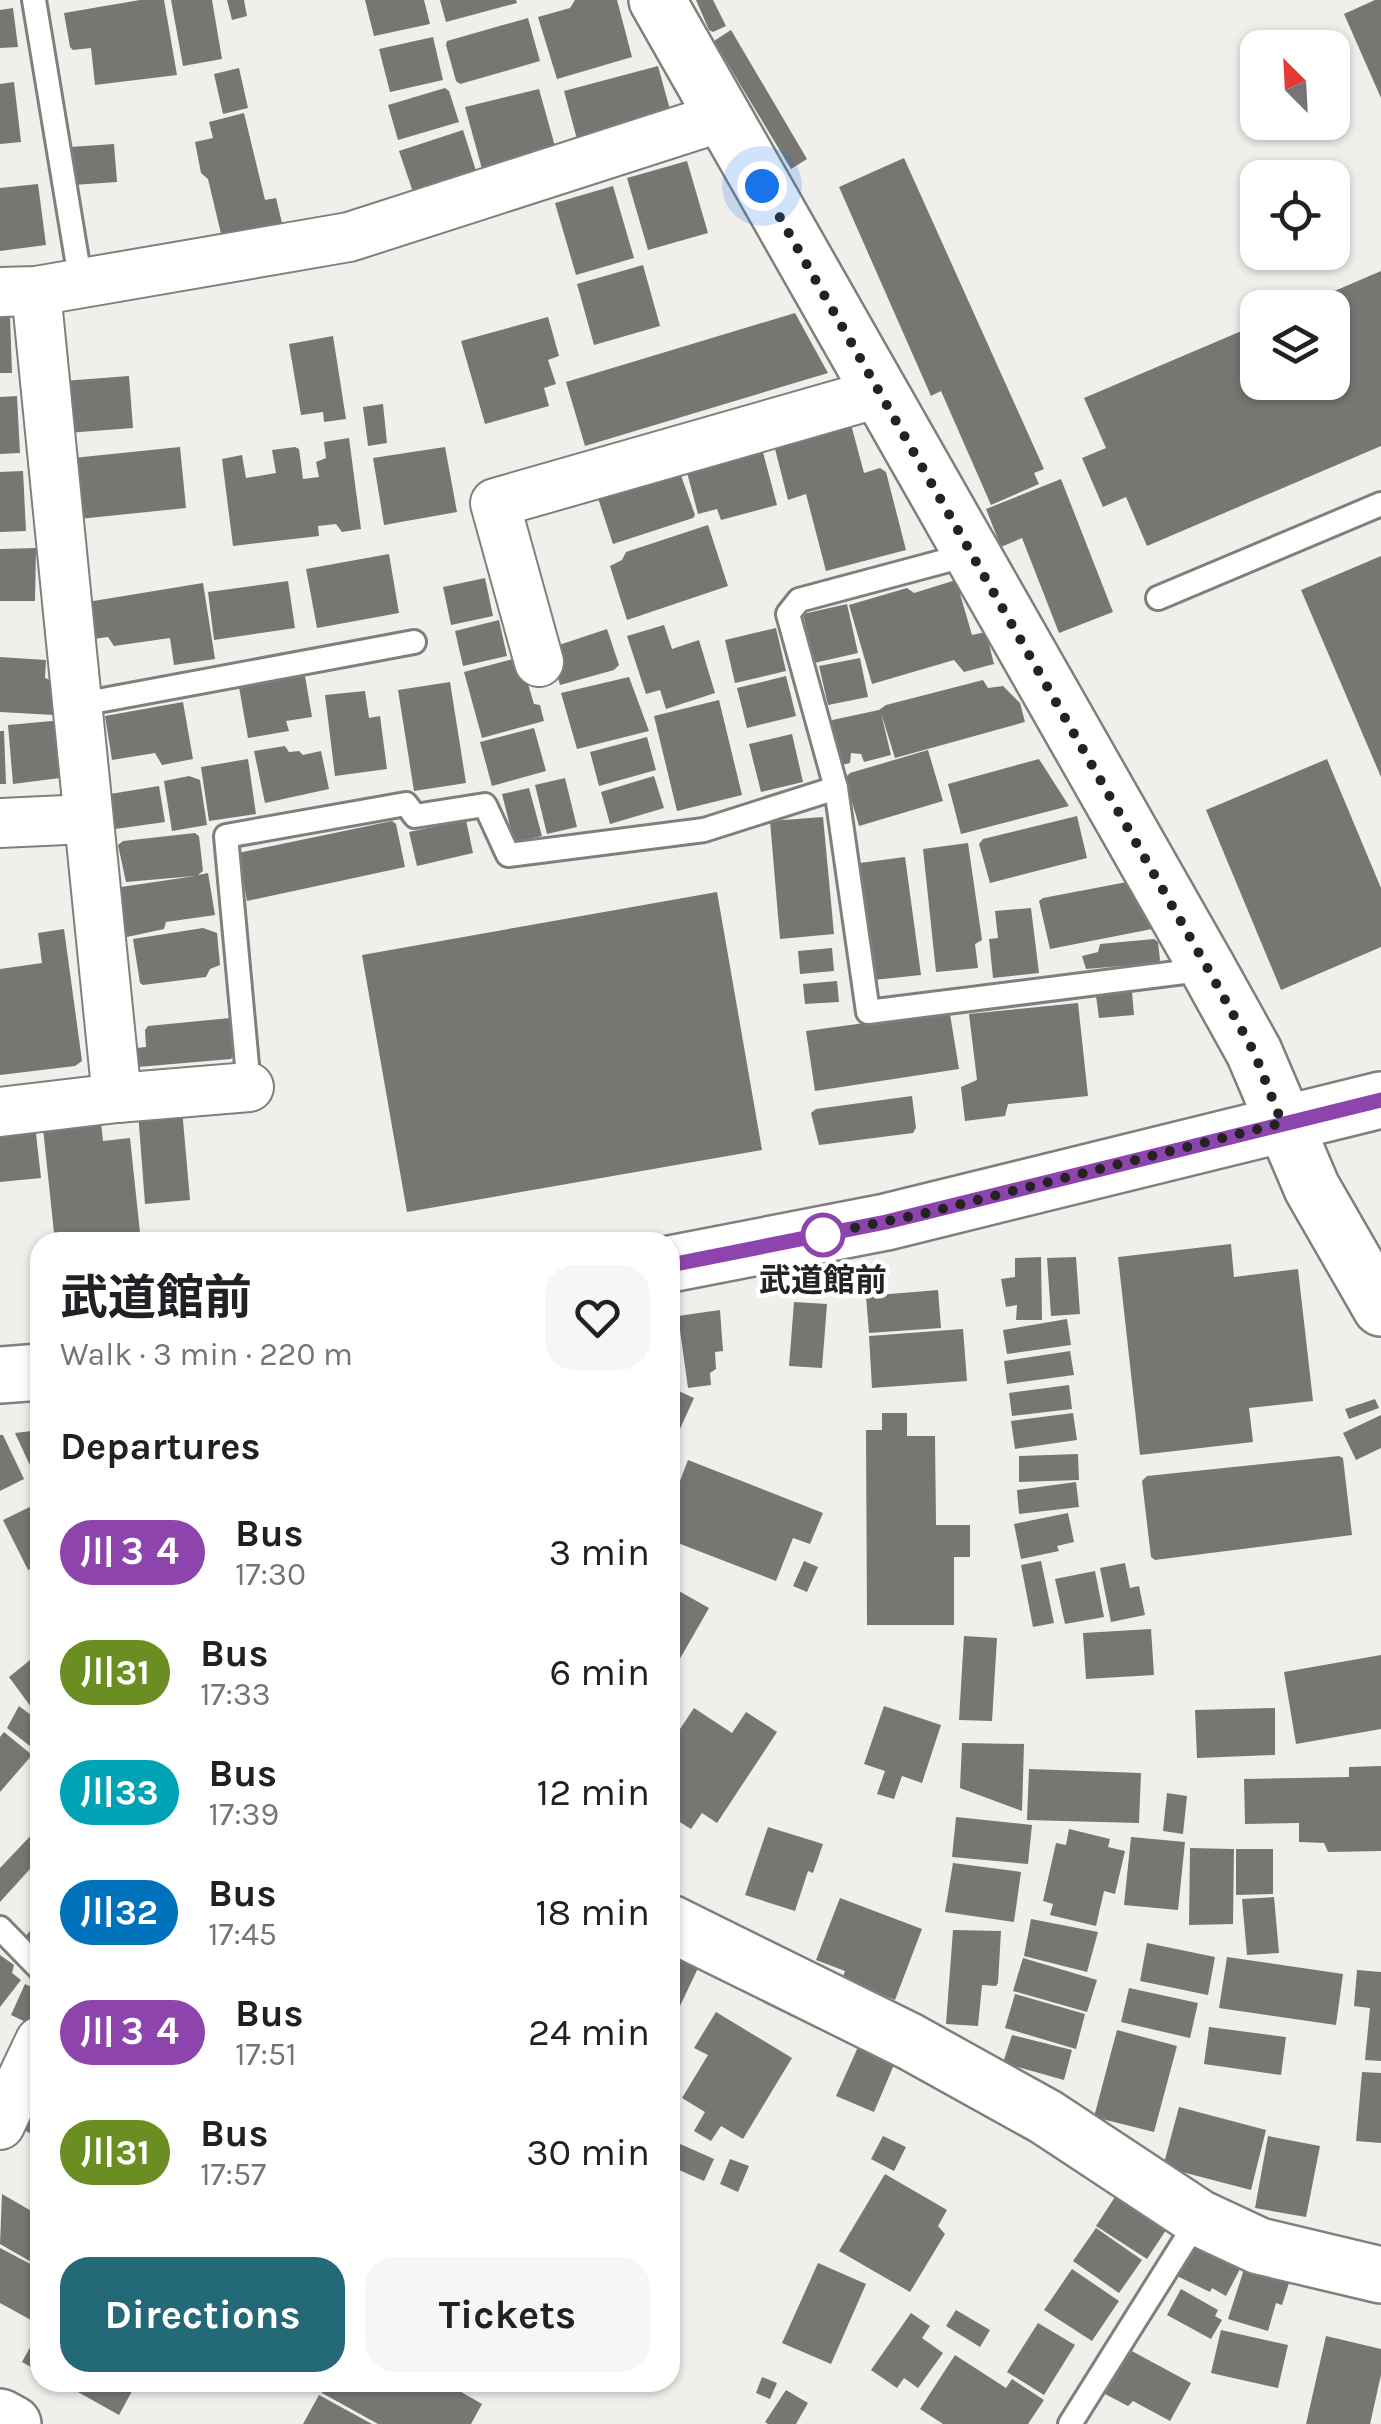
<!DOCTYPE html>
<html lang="en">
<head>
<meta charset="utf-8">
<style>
	:root { --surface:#fff; --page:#f6f6f6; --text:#202124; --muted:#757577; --accent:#236978 }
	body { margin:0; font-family:Karla,"Noto Sans JP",sans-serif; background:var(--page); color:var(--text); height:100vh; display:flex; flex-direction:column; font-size:38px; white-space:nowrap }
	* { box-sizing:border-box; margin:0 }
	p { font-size:32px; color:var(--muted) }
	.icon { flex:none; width:55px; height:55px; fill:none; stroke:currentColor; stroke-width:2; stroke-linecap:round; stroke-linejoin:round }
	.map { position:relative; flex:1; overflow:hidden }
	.drawer { position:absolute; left:30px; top:1232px; width:650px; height:1160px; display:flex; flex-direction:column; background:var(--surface); border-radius:30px; box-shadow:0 2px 8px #0004 }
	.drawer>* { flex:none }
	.badge { padding:0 20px; border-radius:32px; font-size:35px; line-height:65px }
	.needle { width:65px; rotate:336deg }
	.tools { position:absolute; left:1240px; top:30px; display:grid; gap:20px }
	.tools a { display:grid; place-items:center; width:110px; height:110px; border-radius:20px; background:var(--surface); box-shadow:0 2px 8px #0004; font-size:50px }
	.you { position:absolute; width:50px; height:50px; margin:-25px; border:8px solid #fff; border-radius:50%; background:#1a73e8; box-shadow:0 0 0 15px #1a73e833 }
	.map>.badge { position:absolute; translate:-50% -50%; box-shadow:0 0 0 5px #fff }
	h2 { padding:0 30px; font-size:38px; line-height:90px }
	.round { display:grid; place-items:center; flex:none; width:105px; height:105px; border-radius:30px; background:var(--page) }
	.head { display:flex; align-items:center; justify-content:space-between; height:170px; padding:0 30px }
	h1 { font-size:48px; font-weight:700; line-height:75px }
	.primary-button { display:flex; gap:20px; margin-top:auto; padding:20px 30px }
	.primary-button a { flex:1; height:115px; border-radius:30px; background:var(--accent); color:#fff; font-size:40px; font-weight:700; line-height:115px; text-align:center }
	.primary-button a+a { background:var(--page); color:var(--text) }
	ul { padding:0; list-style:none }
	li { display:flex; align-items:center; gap:30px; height:120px; padding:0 30px }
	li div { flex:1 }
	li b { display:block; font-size:38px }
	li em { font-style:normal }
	li .badge { min-width:110px; font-weight:700; text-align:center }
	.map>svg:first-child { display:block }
	.building { fill:#777672 }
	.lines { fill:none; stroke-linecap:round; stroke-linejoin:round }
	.service-casing { stroke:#807f7b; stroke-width:28 }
	.minor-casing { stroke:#807f7b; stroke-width:52 }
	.tertiary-casing { stroke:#807f7b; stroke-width:60 }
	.trunk-casing { stroke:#807f7b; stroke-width:60 }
	.service { stroke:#fff; stroke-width:22 }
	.minor { stroke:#fff; stroke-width:48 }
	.tertiary { stroke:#fff; stroke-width:55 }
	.trunk { stroke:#fff; stroke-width:55 }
	.line-casing { stroke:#fff; stroke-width:22 }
	.line { stroke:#8e44ad; stroke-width:15 }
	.walk { stroke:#242322; stroke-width:10; stroke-dasharray:0 18 }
	.stop-dot { fill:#fff; stroke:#8e44ad; stroke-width:5 }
	.labels { text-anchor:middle; stroke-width:9; stroke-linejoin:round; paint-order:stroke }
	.stop-label { font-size:32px; font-weight:bold; fill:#242322; stroke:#fff }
</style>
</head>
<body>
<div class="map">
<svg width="1381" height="2424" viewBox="0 0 1381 2424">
	<rect width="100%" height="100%" fill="#f1efeb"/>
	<g class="building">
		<path d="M140,0H164L177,75L95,85L91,48L73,50L70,47L64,13Z"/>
		<path d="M171,0H212L222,59L183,66Z"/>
		<path d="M227,0H244L247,16L232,20Z"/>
		<path d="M365,0H424L430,24L374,36Z"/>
		<path d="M440,0H516L517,3L446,22Z"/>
		<path d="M575,0H617L632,57L557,79L538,17L570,8Z"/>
		<path d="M696,0H713L726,26L713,32L709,30Z"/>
		<path d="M1375,0H1381V98L1344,14Z"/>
		<path d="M13,8L18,47L0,48V10Z"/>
		<path d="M528,18L540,61L460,84L456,81L446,45L447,41Z"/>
		<path d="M731,30L807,159L791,169L714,41Z"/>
		<path d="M433,37L443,80L390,92L379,49Z"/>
		<path d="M658,66L672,117L578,143L564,91Z"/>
		<path d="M239,68L248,108L223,114L214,74Z"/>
		<path d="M14,82L21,142L0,144V84Z"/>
		<path d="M445,88L449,91L459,122L398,140L388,105Z"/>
		<path d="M539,89L556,150L482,169L465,107Z"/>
		<path d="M244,113L265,200L276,198L282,223L222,238L208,179L201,173L195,142L213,138L209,122Z"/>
		<path d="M463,130L477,174L414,195L399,151Z"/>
		<path d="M114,144L117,182L73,185L70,147Z"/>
		<path d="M904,158L1044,469L1034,473L1039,484L991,505L941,391L931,396L839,187Z"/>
		<path d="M687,161L708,233L648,250L627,178Z"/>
		<path d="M38,184L46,245L0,251V188Z"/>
		<path d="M613,186L634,258L576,275L555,203Z"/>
		<path d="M643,265L660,326L594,345L577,284Z"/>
		<path d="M1381,271V446L1147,546L1126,497L1103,507L1082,458L1106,448L1084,398L1258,324V382H1332V308H1295Z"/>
		<path d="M795,313L828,373L585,446L566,382Z"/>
		<path d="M0,317H10L12,373H0Z"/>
		<path d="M548,317L559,356L548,360L556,384L544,388L549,406L485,424L461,341Z"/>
		<path d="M333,336L346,419L324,422L323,412L301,415L289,344Z"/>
		<path d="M129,376L133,428L67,433L63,381Z"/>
		<path d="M17,396L20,453L0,454V397Z"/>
		<path d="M383,404L387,443L368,446L363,407Z"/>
		<path d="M849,417L864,473L880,468L886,472L906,550L826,571L806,494L788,500L772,437Z"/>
		<path d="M349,438L361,529L342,532L336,524L318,526L319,536L233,546L222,459L242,455L246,478L276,473L272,450L295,447L299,449L303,479L319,477L316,462L326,458L324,442Z"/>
		<path d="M760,441L777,505L721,520L717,509L698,514L684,461Z"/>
		<path d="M180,447L186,508L79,519L73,458Z"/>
		<path d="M445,447L457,512L384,525L373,458Z"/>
		<path d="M678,467L695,515L693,518L613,544L597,495Z"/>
		<path d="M23,471L26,531L0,532V472Z"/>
		<path d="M1061,479L1113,612L1059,633L1022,538L1001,547L986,509Z"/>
		<path d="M708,525L728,586L627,620L610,566L622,560L626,552Z"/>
		<path d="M36,548L35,601H0V549Z"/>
		<path d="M389,554L399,613L317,628L306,569Z"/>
		<path d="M1381,556V777L1301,590Z"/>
		<path d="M485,578L493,616L451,625L443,587Z"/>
		<path d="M956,580L972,635L986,632L994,664L964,672L954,660L872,684L849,605L907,588L914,593Z"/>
		<path d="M288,581L295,628L214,640L208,592Z"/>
		<path d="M203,583L215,659L174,665L170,638L114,646L108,637L86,640L81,603Z"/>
		<path d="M847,604L858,653L814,663L803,614Z"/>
		<path d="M499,620L507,656L463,666L455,631Z"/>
		<path d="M664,625L672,649L699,640L715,693L666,709L660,690L646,694L627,636Z"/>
		<path d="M776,628L786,671L735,683L725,640Z"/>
		<path d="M607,629L619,665L614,670L560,685L550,648Z"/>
		<path d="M0,657L46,660L45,678L55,682L54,715L0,712Z"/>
		<path d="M520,657L534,704L540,705L544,721L482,738L464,672Z"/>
		<path d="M860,658L868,697L828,705L819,666Z"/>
		<path d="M305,676L312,717L286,721L289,731L248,738L239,687Z"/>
		<path d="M786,676L796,716L747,728L737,688Z"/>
		<path d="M629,677L649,731L577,749L561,693Z"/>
		<path d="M983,680L988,688L1003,686L1020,703L1025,722L895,758L881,713L891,755L864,762L861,754L851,753L850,763L833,767L823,722L879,710L886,705Z"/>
		<path d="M450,682L466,783L414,791L398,690Z"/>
		<path d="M365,691L369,718L380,716L387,769L335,776L325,695Z"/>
		<path d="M719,700L742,795L677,811L654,716Z"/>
		<path d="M183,702L193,759L162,765L155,753L112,760L105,716Z"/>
		<path d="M63,720L68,777L13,784L8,725Z"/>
		<path d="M534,728L546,771L492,786L480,742Z"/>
		<path d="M0,731H4L6,784H0Z"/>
		<path d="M792,734L803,782L761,792L749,744Z"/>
		<path d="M647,737L656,770L599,786L590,752Z"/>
		<path d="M285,746L289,752L299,751L303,755L321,751L329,789L265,803L254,751Z"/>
		<path d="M928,750L943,801L859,826L845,778L850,773Z"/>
		<path d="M248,759L256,814L209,821L201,767Z"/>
		<path d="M1039,759L1069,806L961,834L948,784Z"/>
		<path d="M1327,759L1381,888V947L1281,990L1206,810Z"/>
		<path d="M189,776L200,780L207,825L172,831L164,781Z"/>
		<path d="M654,776L664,808L610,824L601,792Z"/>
		<path d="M565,778L577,827L547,834L535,785Z"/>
		<path d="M159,786L165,822L115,829L110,794Z"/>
		<path d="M529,788L542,836L514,842L502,794Z"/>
		<path d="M1077,816L1087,858L990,883L979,844L983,839Z"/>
		<path d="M823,817L834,934L780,939L770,821Z"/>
		<path d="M466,820L473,853L417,866L409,832Z"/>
		<path d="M392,821L396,824L405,867L247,901L238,853Z"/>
		<path d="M195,833L199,836L203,871L198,875L208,873L215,915L166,922L164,929L127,937L117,891L121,887L195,876L126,882L118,845L123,841Z"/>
		<path d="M968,843L982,940L975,944L978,968L936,972L923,849Z"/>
		<path d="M905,857L921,975L873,980L860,863Z"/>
		<path d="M1127,882L1152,929L1050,949L1039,901L1043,898Z"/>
		<path d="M717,892L762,1150L407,1212L362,955Z"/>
		<path d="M1031,908L1039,973L993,978L989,939L998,938L995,911Z"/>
		<path d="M203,928L217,933L220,965L210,969L206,977L143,985L140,983L133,939Z"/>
		<path d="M64,929L82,1061L75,1066L0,1075V969L42,963L38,933Z"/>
		<path d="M1154,939L1158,942L1160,960L1158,963L1086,969L1082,956L1098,952L1100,944Z"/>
		<path d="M832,948L834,971L800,974L798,951Z"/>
		<path d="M837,981L839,1002L805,1004L803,984Z"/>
		<path d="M1132,992L1134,1015L1099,1018L1096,996Z"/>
		<path d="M1078,1003L1088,1096L1008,1104L1005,1116L965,1121L961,1087L977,1080L969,1014Z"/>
		<path d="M946,1012L950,1014L959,1069L815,1091L806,1031Z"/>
		<path d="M230,1018L234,1055L231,1059L138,1067L136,1048L146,1047L145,1030L148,1026Z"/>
		<path d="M912,1096L916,1128L913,1133L819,1145L811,1113L816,1109Z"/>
		<path d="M182,1109L190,1200L145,1204L138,1112Z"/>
		<path d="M100,1113L103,1141L130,1138L141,1242H55L42,1119Z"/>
		<path d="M35,1125L41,1178L0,1182V1128Z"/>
		<path d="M1231,1244L1234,1277L1298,1269L1313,1401L1249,1408L1253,1442L1140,1455L1118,1257Z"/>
		<path d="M1041,1257L1042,1320H1016L1017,1305L1006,1307L1001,1279L1015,1277V1258Z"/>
		<path d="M1076,1257L1080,1314L1051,1316L1047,1258Z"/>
		<path d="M938,1290L941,1328L869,1333L866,1296Z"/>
		<path d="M794,1302L827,1304L822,1368L789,1366Z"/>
		<path d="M720,1310L723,1351L715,1352L716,1369L710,1373L711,1385L688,1388L678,1316Z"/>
		<path d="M1067,1319L1071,1345L1007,1354L1003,1330Z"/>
		<path d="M963,1329L967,1381L872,1388L869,1336Z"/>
		<path d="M1070,1351L1074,1375L1007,1384L1004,1361Z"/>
		<path d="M1069,1385L1072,1409L1012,1416L1009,1393Z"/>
		<path d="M670,1387L694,1398L670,1451Z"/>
		<path d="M1375,1399L1379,1408L1349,1419L1345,1409Z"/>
		<path d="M882,1413H907V1436H935L936,1525H970V1557H954V1625H867L866,1430H882Z"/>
		<path d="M1073,1413L1077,1440L1015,1449L1011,1421Z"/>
		<path d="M1381,1415V1448L1356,1460L1343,1433Z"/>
		<path d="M40,1430V1487L15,1433Z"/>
		<path d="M0,1435H3L24,1479L0,1491Z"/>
		<path d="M1078,1454L1079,1480L1019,1482V1456Z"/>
		<path d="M1339,1456L1343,1458L1352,1535L1155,1560L1151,1557L1142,1481L1147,1476Z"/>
		<path d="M688,1460L823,1513L810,1544L793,1538L776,1581L670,1540V1507Z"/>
		<path d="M1076,1482L1079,1507L1019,1514L1017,1490Z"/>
		<path d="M40,1502V1564L28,1570L3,1520Z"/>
		<path d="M1068,1513L1074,1542L1057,1546L1059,1551L1021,1559L1014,1524Z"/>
		<path d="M804,1561L818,1567L807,1592L793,1586Z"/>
		<path d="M1041,1561L1054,1623L1033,1627L1021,1565Z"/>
		<path d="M1125,1563L1130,1588L1139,1586L1145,1615L1111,1622L1100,1568Z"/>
		<path d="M1095,1571L1104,1617L1065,1624L1055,1579Z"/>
		<path d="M670,1586L709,1608L670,1676Z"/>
		<path d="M1151,1629L1154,1675L1086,1679L1083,1633Z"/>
		<path d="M964,1636L997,1638L992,1721L959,1720Z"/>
		<path d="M40,1652V1701L31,1707L9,1677Z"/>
		<path d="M1381,1655V1729L1296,1744L1284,1672Z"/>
		<path d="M19,1706L40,1722V1754L7,1728Z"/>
		<path d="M884,1706L941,1725L922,1783L902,1776L894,1799L877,1794L885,1771L864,1764Z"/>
		<path d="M694,1708L732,1733L746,1712L777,1732L717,1823L702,1813L691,1829L670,1816V1744Z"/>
		<path d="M1275,1708V1755L1197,1758L1195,1710Z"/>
		<path d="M4,1732L32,1755L0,1792V1737Z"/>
		<path d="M962,1743L1024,1744L1022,1811L960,1788Z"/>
		<path d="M1381,1766V1851L1328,1852L1324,1843L1299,1842V1823L1245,1824L1244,1779L1349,1777V1767Z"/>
		<path d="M1029,1769L1141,1773L1139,1823L1027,1820Z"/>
		<path d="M1167,1793L1187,1796L1183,1834L1163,1831Z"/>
		<path d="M956,1817L1032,1825L1028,1864L952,1857Z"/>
		<path d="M768,1827L823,1844L813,1873L808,1871L795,1911L745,1895Z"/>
		<path d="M1069,1829L1110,1839L1108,1847L1125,1851L1115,1894L1104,1891L1096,1926L1050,1915L1053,1904L1043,1901L1056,1843L1066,1845Z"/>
		<path d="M36,1830L40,1833V1858L0,1902V1868Z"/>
		<path d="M1131,1837L1185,1842L1178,1910L1124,1905Z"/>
		<path d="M1190,1848L1234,1849L1233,1924L1189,1925Z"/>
		<path d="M1236,1849H1273V1894L1236,1895Z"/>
		<path d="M953,1863L1021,1872L1014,1922L945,1912Z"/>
		<path d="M1274,1897L1279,1953L1247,1955L1242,1899Z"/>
		<path d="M840,1898L922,1929L895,2000L842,1979L845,1971L816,1960Z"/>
		<path d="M40,1918V1954L24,1941L25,1937Z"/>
		<path d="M1031,1919L1098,1932L1087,1972L1024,1956Z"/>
		<path d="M953,1930L1001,1931L998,1983L996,1986L982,1985L978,2026L946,2024Z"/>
		<path d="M1147,1943L1215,1957L1208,1995L1140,1981Z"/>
		<path d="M670,1951L699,1966L670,2027Z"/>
		<path d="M0,1955L14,1965L12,1973L21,1980L0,2007Z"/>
		<path d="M1227,1957L1343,1974L1336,2025L1219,2008Z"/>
		<path d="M1023,1958L1097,1980L1087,2012L1013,1991Z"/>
		<path d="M1357,1970L1381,1972V2061L1365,2060L1370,2008L1354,2006Z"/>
		<path d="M25,1984L40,1991V2003L30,2024L11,2015Z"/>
		<path d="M1129,1988L1198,2003L1190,2038L1121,2022Z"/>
		<path d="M1015,1994L1085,2014L1076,2049L1005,2028Z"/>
		<path d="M716,2012L792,2058L743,2139L721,2126L711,2141L694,2131L705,2112L682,2098L708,2055L694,2048Z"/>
		<path d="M1209,2027L1286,2037L1281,2075L1204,2064Z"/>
		<path d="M1117,2030L1177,2046L1154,2132L1094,2117Z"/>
		<path d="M1012,2035L1072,2050L1064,2080L1003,2063Z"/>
		<path d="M859,2045L896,2060L874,2112L836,2096Z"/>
		<path d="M1362,2072L1381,2073V2143L1356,2141Z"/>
		<path d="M40,2103V2140L23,2129Z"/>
		<path d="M1179,2107L1266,2130L1251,2190L1163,2167Z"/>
		<path d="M883,2136L906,2147L894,2171L871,2159Z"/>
		<path d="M1268,2136L1320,2146L1306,2217L1255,2208Z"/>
		<path d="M678,2143L714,2159L704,2181L670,2166Z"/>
		<path d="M730,2159L749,2166L738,2192L720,2184Z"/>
		<path d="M885,2174L947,2210L938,2226L945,2234L910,2292L839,2251Z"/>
		<path d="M2,2194L40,2216V2267L0,2244Z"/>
		<path d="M1115,2197L1166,2230L1147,2259L1096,2226Z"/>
		<path d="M1096,2228L1142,2260L1119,2293L1073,2261Z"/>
		<path d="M1193,2245L1240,2269L1226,2296L1212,2288L1210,2292L1177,2276Z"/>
		<path d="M0,2248L40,2269V2304L31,2320L0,2303Z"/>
		<path d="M818,2263L866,2284L831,2364L782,2343Z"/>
		<path d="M1245,2266L1290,2280L1282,2305L1276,2303L1268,2331L1228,2319Z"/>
		<path d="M1072,2269L1119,2301L1092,2341L1044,2310Z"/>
		<path d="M1181,2289L1218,2310L1215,2316L1222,2320L1211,2339L1167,2315Z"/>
		<path d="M956,2310L990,2330L980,2347L946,2326Z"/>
		<path d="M911,2313L930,2326L922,2338L943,2353L918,2388L904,2378L897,2388L871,2370Z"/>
		<path d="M1038,2323L1075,2345L1044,2395L1007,2372Z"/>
		<path d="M40,2329V2372L22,2362Z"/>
		<path d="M1221,2330L1288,2345L1278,2388L1211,2373Z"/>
		<path d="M1326,2336L1381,2349V2375L1370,2424H1306Z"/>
		<path d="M1128,2349L1191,2383L1170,2421L1133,2401L1128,2406L1103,2393Z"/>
		<path d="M955,2355L1006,2388L1012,2379L1044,2400L1028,2424H943L920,2409Z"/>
		<path d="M762,2377L777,2383L770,2399L756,2393Z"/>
		<path d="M60,2382H137L119,2415Z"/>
		<path d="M327,2382H444L482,2404L471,2424H378L322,2393Z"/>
		<path d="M786,2390L808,2403L796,2424H768L765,2422Z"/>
		<path d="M319,2395L372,2424H303Z"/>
	</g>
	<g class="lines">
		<defs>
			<g id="service">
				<path d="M34,0L81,284"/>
				<path d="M1158,598L1381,504"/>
				<path d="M76,705L414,642"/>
				<path d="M836,788L788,614L799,600L971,554"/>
				<path d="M249,1087L226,836L406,804L415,816L485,805L508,855L704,830L836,788L868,1012L1208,969"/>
				<path d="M0,1928L40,1969"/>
				<path d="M1070,2424L1199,2218"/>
			</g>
			<g id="minor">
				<path d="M36,291C64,560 88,829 117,1098"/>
				<path d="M0,292L36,291L349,237L722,117"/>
				<path d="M539,662L495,503L879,393"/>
				<path d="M0,823L87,819"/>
				<path d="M0,1112L117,1098L249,1087"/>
				<path d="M0,2125L40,2041"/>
			</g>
			<g id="tertiary">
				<path d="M657,0L1208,969L1254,1052L1312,1188L1381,1308"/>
				<path d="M670,1264L886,1222L1381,1100"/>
				<path d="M0,1375L40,1372"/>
				<path d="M670,1923L909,2041L1046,2117L1199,2218L1259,2246L1381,2275"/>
			</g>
			<path id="trunk" d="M0,2417L13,2424"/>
		</defs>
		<use href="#service" class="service-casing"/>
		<use href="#minor" class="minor-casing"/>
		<use href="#tertiary" class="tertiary-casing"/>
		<use href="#trunk" class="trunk-casing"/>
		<use href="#service" class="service"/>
		<use href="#minor" class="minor"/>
		<use href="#tertiary" class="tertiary"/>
		<use href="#trunk" class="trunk"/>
	</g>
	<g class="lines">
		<defs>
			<path id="line" d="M670,1265L886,1222L1381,1100"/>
		</defs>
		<use href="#line" class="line-casing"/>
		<use href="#line" class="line"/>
		<path class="walk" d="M762,186L1208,969L1254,1052L1282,1123L922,1214L814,1236L823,1235"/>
	</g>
	<circle class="stop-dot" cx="823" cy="1235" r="20"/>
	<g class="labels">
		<g class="stop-label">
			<text x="823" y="1291">武道館前</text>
		</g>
	</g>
</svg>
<div class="tools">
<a><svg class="needle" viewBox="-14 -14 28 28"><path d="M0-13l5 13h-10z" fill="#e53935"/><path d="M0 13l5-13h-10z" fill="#757577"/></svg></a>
<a><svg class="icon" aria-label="locate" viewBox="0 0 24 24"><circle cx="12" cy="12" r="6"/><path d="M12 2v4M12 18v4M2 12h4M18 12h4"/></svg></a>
<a><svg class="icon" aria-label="layers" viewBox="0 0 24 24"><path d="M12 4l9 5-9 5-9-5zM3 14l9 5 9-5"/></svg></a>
</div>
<div class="you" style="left:762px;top:186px"></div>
<section class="drawer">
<div class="head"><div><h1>武道館前</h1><p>Walk · 3 min · 220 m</p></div><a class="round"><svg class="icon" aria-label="heart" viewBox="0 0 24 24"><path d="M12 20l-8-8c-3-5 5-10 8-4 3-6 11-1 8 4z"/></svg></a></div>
<h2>Departures</h2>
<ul>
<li><span class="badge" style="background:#8e44ad;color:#fff">川３４</span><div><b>Bus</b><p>17:30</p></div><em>3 min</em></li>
<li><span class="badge" style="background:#6b8e23;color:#fff">川31</span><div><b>Bus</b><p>17:33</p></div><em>6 min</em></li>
<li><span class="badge" style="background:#00a3b4;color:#fff">川33</span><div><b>Bus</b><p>17:39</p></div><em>12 min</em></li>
<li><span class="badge" style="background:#0072bc;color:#fff">川32</span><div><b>Bus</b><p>17:45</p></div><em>18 min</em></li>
<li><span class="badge" style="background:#8e44ad;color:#fff">川３４</span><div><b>Bus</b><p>17:51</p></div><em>24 min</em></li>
<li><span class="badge" style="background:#6b8e23;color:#fff">川31</span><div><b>Bus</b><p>17:57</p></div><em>30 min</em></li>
</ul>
<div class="primary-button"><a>Directions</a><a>Tickets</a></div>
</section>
</div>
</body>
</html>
